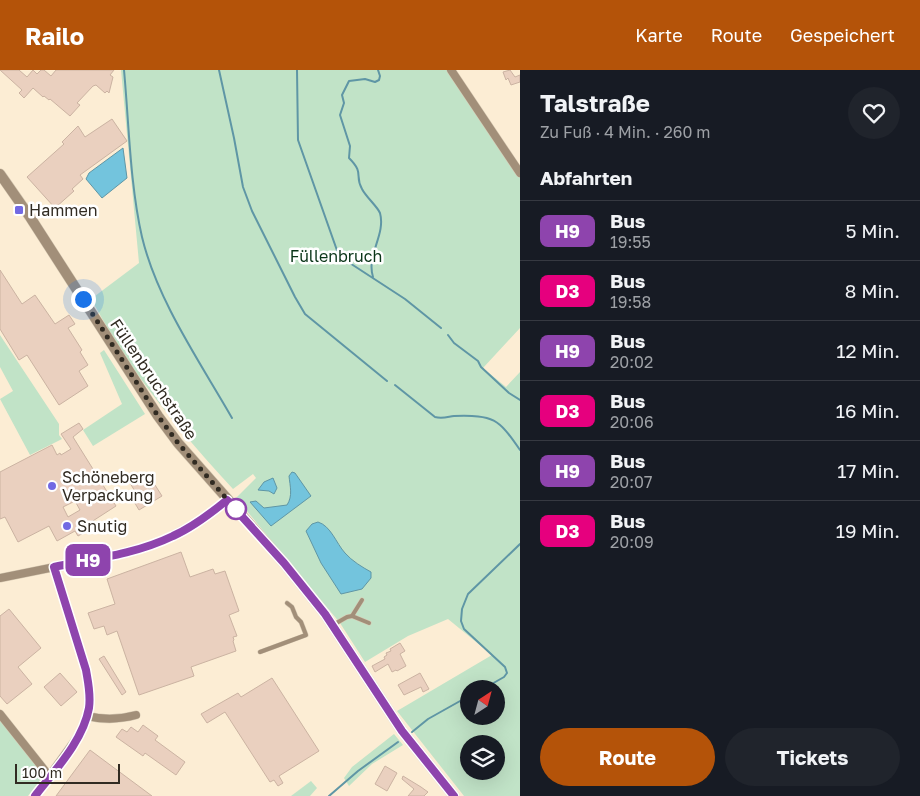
<!DOCTYPE html>
<html lang="de">
<head>
<meta charset="utf-8">
<style>
	:root { --surface:#171b24; --page:#20242c; --text:#f1f3f6; --muted:#9ea1a6; --line:#363941; --accent:#b45309 }
	body { margin:0; font-family:"Golos Text",sans-serif; background:var(--page); color:var(--text); height:100vh; display:flex; flex-direction:column; font-size:19px; white-space:nowrap }
	* { box-sizing:border-box; margin:0 }
	p { font-size:16px; color:var(--muted) }
	.icon { flex:none; width:28px; height:28px; fill:none; stroke:currentColor; stroke-width:2; stroke-linecap:round; stroke-linejoin:round }
	.map { position:relative; flex:1; overflow:hidden }
	.panel { display:flex; flex-direction:column; background:var(--surface); width:400px }
	.panel>* { flex:none }
	.badge { padding:0 10px; border-radius:8px; font-size:18px; line-height:32px }
	.needle { width:32px; rotate:36deg }
	.tools { position:absolute; left:460px; top:610px; display:grid; gap:10px }
	.tools a { display:grid; place-items:center; width:45px; height:45px; border-radius:50%; background:var(--surface); box-shadow:0 5px 20px #0002; font-size:25px }
	.scale { position:absolute; left:15px; bottom:12px; width:105px; box-sizing:border-box; padding-left:5px; border:2px solid #312b22; border-top:0; font-size:14px; line-height:18px; white-space:nowrap; color:#312b22; -webkit-text-stroke:4px #fff; paint-order:stroke }
	.you { position:absolute; width:25px; height:25px; margin:-12px; border:4px solid #fff; border-radius:50%; background:#1a73e8; box-shadow:0 0 0 8px #1a73e833 }
	.map>.badge { position:absolute; translate:-50% -50%; box-shadow:0 0 0 2px #fff }
	h2 { padding:0 20px; font-size:19px; line-height:45px }
	.round { display:grid; place-items:center; flex:none; width:52px; height:52px; border-radius:26px; background:var(--page) }
	.overview { display:flex; align-items:center; justify-content:space-between; height:85px; padding:0 20px }
	h1 { font-size:24px; font-weight:700; line-height:38px }
	.primary-button { display:flex; gap:10px; margin-top:auto; padding:10px 20px }
	.primary-button a { flex:1; height:58px; border-radius:30px; background:var(--accent); color:#fff; font-size:20px; font-weight:700; line-height:58px; text-align:center }
	.primary-button a+a { background:var(--page); color:var(--text) }
	ul { padding:0; list-style:none }
	li { display:flex; align-items:center; gap:15px; height:60px; padding:0 20px; border-top:1px solid var(--line) }
	li div { flex:1 }
	li b { display:block; font-size:19px }
	li em { font-style:normal }
	li .badge { min-width:55px; font-weight:700; text-align:center }
	header { display:flex; align-items:center; gap:30px; box-sizing:border-box; height:70px; padding:0 25px; background:var(--accent); color:#fff }
	header strong { font-size:24px }
	nav { display:flex; gap:28px; margin-inline-start:auto; font-size:18px }
	main { display:flex; flex:1; min-height:0 }
	.map>svg:first-child { display:block }
	.green { fill:#c1e3c7; fill-rule:evenodd }
	.water { fill:#73c4dd; stroke:#5f96a5 }
	.lines { fill:none; stroke-linecap:round; stroke-linejoin:round }
	.stream { stroke:#5f96a5; stroke-width:2 }
	.building { fill:#ead0bf; stroke:#cbb3a2; fill-rule:evenodd }
	.service-casing { stroke:#d7cab4; stroke-width:5 }
	.minor-casing { stroke:#d7cab4; stroke-width:9 }
	.tertiary-casing { stroke:#d7cab4; stroke-width:11 }
	.service { stroke:#a28f79; stroke-width:4 }
	.minor { stroke:#a28f79; stroke-width:8 }
	.tertiary { stroke:#a28f79; stroke-width:10 }
	.line-casing { stroke:#fff; stroke-width:11 }
	.line { stroke:#8e44ad; stroke-width:8 }
	.walk { stroke:#312b22; stroke-width:5; stroke-dasharray:0 9 }
	.poi-dot { fill:#7269e3; stroke:#fff; stroke-width:2 }
	.stop-dot { fill:#fff; stroke:#8e44ad; stroke-width:2.5 }
	.labels { text-anchor:middle; stroke-width:5; stroke-linejoin:round; paint-order:stroke }
	.poi-label { font-size:16px; fill:#312b22; stroke:#fff; text-anchor:start }
	.park-label { font-size:16px; fill:#093417; stroke:#fff }
	.street-label { font-size:16px; fill:#312b22; stroke:#fff }
</style>
</head>
<body>
<header>
<strong>Railo</strong>
<nav><a>Karte</a><a>Route</a><a>Gespeichert</a></nav>
</header>
<main>
<div class="map">
<svg width="520" height="726" viewBox="0 0 520 726">
	<rect width="100%" height="100%" fill="#fcedd4"/>
	<g class="green">
		<path d="M121,0H449L520,107V258L483,298L506,317L520,302V726H464L397,641L492,585L448,549L408,566L365,592L340,553L236,428L256,408L253,404L233,419C198,381 165,343 135,301C118,279 105,253 91,229L139,193ZM469,619H496V646H469ZM469,674H496V701H469Z"/>
		<path d="M0,265L59,354V365L62,369L30,385L0,329L13,321L0,297Z"/>
		<path d="M104,280L145,344L93,376L83,360L122,334L100,283Z"/>
		<path d="M0,649L44,705L28,726H0Z"/>
		<path d="M394,664L403,675L372,694L349,716L344,708L352,697Z"/>
		<path d="M311,711L317,718L310,726H291Z"/>
	</g>
	<g class="water">
		<path d="M123,78L127,108L102,128L86,109L89,103Z"/>
		<path d="M292,402L295,403L311,426L271,456L250,432L256,431L264,438L287,435C293,426 290,416 289,406Z"/>
		<path d="M273,408L277,418L274,424L269,421L258,420L264,412Z"/>
		<path d="M318,452C331,456 336,473 345,483C352,491 362,497 371,502V508L362,519L341,524L321,493L306,461L312,454Z"/>
	</g>
	<g class="lines">
		<g class="stream">
			<path d="M124,0C129,54 130,115 142,167C157,230 200,292 232,348"/>
			<path d="M219,0L234,68L243,117L252,141L295,227L305,244L387,311"/>
			<path d="M297,0L298,70L339,186L405,229L441,258"/>
			<path d="M373,207C366,185 386,165 380,143C377,136 366,127 362,119C354,105 365,104 349,88L350,76L340,45L344,33L342,25L349,11L365,9L375,12L379,10L380,6L378,0"/>
			<path d="M448,265L454,273L478,291L481,297L509,323L520,330"/>
			<path d="M395,315L435,347C442,349 447,347 454,346C494,345 498,348 520,380"/>
			<path d="M483,619L504,607L507,603L505,597L464,559L461,551L462,539L468,524L520,474"/>
			<path d="M412,662L428,649L469,626"/>
			<path d="M329,726L358,701L398,672"/>
		</g>
	</g>
	<g class="building">
		<path d="M0,0H19L27,7L33,0L37,4L41,0H44L51,6L56,0H114L110,5L113,7L109,23L107,21L105,23L96,15L93,16L77,33L80,35L70,46L50,29L49,30L44,26L43,27L33,18L24,28L19,23L22,20Z"/>
		<path d="M510,0L515,7L520,5V12L511,15L508,8L506,10L503,2Z"/>
		<path d="M112,49L127,71L80,105L83,109L72,119L74,121L55,138L27,107L64,74L62,72L78,56L85,67Z"/>
		<path d="M0,200L22,234L35,225L55,254L69,245L75,254L68,258L82,280L80,282L88,295L79,301L88,316L59,335L27,285L19,290L0,259Z"/>
		<path d="M79,353L83,359L73,367L116,436L85,456L87,461L78,466L75,461L57,471L49,456L18,472L5,447L0,449V402L52,375L57,385L60,383L61,385L71,379L61,364ZM75,431L80,440L68,447L63,437Z"/>
		<path d="M139,403L149,419L155,415L162,426L139,440L133,430L138,426L128,410Z"/>
		<path d="M181,482L190,507L213,499L215,504L225,501L239,541L229,545L237,566L233,567L234,570L233,571L236,581L191,597L194,606L139,625L117,561L107,565L104,556L94,559L88,543L115,534L107,509Z"/>
		<path d="M9,539L41,578L18,597L32,614L7,634L0,626V546Z"/>
		<path d="M400,573L405,581L400,584L406,596L397,601L396,600L392,602L388,594L375,602L372,596L385,589L384,587L387,585L386,583L391,581L390,579Z"/>
		<path d="M104,586L126,622L122,625L99,589Z"/>
		<path d="M60,603L77,622L61,636L44,617Z"/>
		<path d="M420,603L429,619L423,622L421,617L404,625L398,615Z"/>
		<path d="M272,608L319,681L279,706L283,713L278,716L274,710L270,712L225,642L207,653L201,644L238,623L241,627Z"/>
		<path d="M143,655L158,666L155,670L185,692L176,705L145,683L143,686L116,667L122,659L127,662L131,657L138,662Z"/>
		<path d="M90,680L152,726H56Z"/>
		<path d="M385,696L397,703L387,721L375,714Z"/>
		<path d="M403,706L421,717L428,722L424,726H408L414,719L402,709Z"/>
	</g>
	<g class="lines">
		<defs>
			<g id="service">
				<path d="M352,546L369,553"/>
				<path d="M333,555L347,547L352,546L362,530"/>
				<path d="M260,582L306,565L301,552L296,547L292,537L287,533"/>
			</g>
			<g id="minor">
				<path d="M451,0L520,103"/>
				<path d="M0,508L119,484L158,473L202,450L227,430"/>
				<path d="M0,644L50,707"/>
				<path d="M87,646C104,650 118,650 136,645"/>
				<path d="M35,726L79,665L87,646L90,628L86,600L54,497"/>
			</g>
			<path id="tertiary" d="M0,104L30,147L158,346L178,373L284,493L325,544L402,661L454,726"/>
		</defs>
		<use href="#service" class="service-casing"/>
		<use href="#minor" class="minor-casing"/>
		<use href="#tertiary" class="tertiary-casing"/>
		<use href="#service" class="service"/>
		<use href="#minor" class="minor"/>
		<use href="#tertiary" class="tertiary"/>
	</g>
	<g class="lines">
		<defs>
			<path id="line" d="M35,726C55,700 83,671 89,638C91,624 88,612 86,600L54,497C94,489 136,484 173,466C193,457 210,444 227,430L284,493L325,544L402,661L454,726"/>
		</defs>
		<use href="#line" class="line-casing"/>
		<use href="#line" class="line"/>
		<path class="walk" d="M83,229L158,346L178,373L239,443L236,439"/>
	</g>
	<g class="poi-dot">
		<rect x="14" y="135" width="10" height="10" rx="2.5"/>
		<circle cx="52" cy="416" r="5"/>
		<circle cx="67" cy="456" r="5"/>
	</g>
	<circle class="stop-dot" cx="236" cy="439" r="10"/>
	<g class="labels">
		<g class="poi-label">
			<text x="29" y="146">Hammen</text>
			<text x="62" y="413">Schöneberg<tspan x="62" dy="18">Verpackung</tspan></text>
			<text x="77" y="462">Snutig</text>
		</g>
		<g class="park-label">
			<text x="336" y="192">Füllenbruch</text>
		</g>
		<g class="street-label">
			<text transform="translate(154 309) rotate(56)" y="6">Füllenbruchstraße</text>
		</g>
	</g>
</svg>
<div class="tools">
<a><svg class="needle" viewBox="-14 -14 28 28"><path d="M0-13l5 13h-10z" fill="#e53935"/><path d="M0 13l5-13h-10z" fill="#9ea1a6"/></svg></a>
<a><svg class="icon" aria-label="layers" viewBox="0 0 24 24"><path d="M12 4l9 5-9 5-9-5zM3 14l9 5 9-5"/></svg></a>
</div>
<div class="scale">100 m</div>
<div class="you" style="left:83px;top:229px"></div>
<b class="badge" style="left:88px;top:490px;background:#8e44ad;color:#fff">H9</b>
</div>
<section class="panel">
<div class="overview"><div><h1>Talstraße</h1><p>Zu Fuß · 4 Min. · 260 m</p></div><a class="round"><svg class="icon" aria-label="heart" viewBox="0 0 24 24"><path d="M12 20l-8-8c-3-5 5-10 8-4 3-6 11-1 8 4z"/></svg></a></div>
<h2>Abfahrten</h2>
<ul>
<li><span class="badge" style="background:#8e44ad;color:#fff">H9</span><div><b>Bus</b><p>19:55</p></div><em>5 Min.</em></li>
<li><span class="badge" style="background:#e6007e;color:#fff">D3</span><div><b>Bus</b><p>19:58</p></div><em>8 Min.</em></li>
<li><span class="badge" style="background:#8e44ad;color:#fff">H9</span><div><b>Bus</b><p>20:02</p></div><em>12 Min.</em></li>
<li><span class="badge" style="background:#e6007e;color:#fff">D3</span><div><b>Bus</b><p>20:06</p></div><em>16 Min.</em></li>
<li><span class="badge" style="background:#8e44ad;color:#fff">H9</span><div><b>Bus</b><p>20:07</p></div><em>17 Min.</em></li>
<li><span class="badge" style="background:#e6007e;color:#fff">D3</span><div><b>Bus</b><p>20:09</p></div><em>19 Min.</em></li>
</ul>
<div class="primary-button"><a>Route</a><a>Tickets</a></div>
</section>
</main>
</body>
</html>
